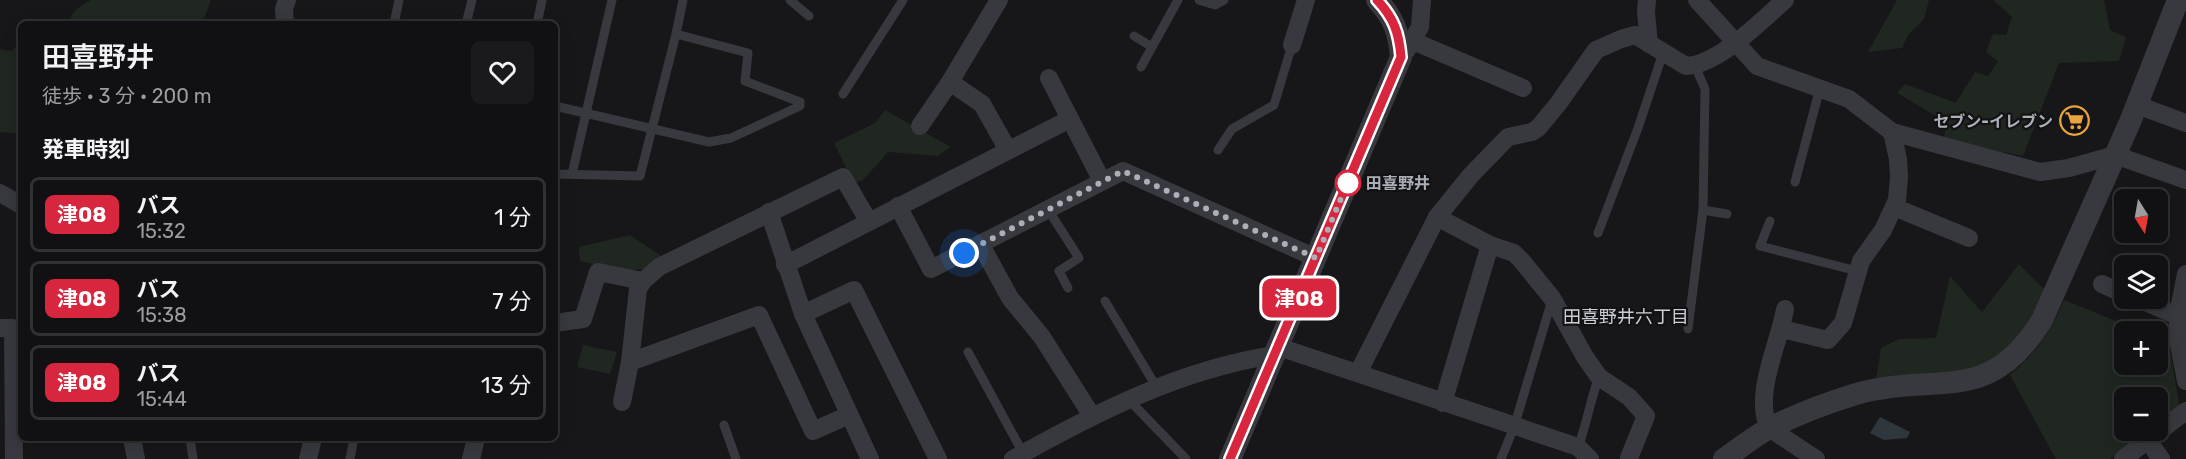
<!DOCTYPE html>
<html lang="ja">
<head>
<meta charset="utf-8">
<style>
	:root { --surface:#111113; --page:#1a1a1c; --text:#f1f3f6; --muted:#9c9da0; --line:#303133 }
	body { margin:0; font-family:Rubik,"Noto Sans JP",sans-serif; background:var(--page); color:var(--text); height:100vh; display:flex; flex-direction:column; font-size:22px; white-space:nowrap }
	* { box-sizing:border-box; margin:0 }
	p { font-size:20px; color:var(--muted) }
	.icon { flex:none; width:33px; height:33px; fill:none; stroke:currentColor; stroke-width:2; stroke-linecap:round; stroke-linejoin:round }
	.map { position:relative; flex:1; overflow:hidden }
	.details { position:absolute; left:18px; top:21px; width:540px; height:420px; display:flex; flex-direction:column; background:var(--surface); border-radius:9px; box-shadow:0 3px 15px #0003,0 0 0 2px var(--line) }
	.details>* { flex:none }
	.badge { padding:0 12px; border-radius:9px; font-size:21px; line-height:39px }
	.needle { width:39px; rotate:169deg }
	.fabs { position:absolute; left:2114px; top:189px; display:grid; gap:12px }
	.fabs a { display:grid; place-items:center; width:54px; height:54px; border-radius:9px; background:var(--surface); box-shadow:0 3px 15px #0003,0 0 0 2px var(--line); font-size:30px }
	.you { position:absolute; width:30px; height:30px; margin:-15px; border:4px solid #fff; border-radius:50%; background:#1a73e8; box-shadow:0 0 0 9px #1a73e833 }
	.map>.badge { position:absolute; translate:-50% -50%; box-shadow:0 0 0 3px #fff }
	h2 { padding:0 24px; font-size:22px; line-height:54px }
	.round { display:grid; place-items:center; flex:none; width:63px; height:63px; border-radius:9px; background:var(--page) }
	.overview { display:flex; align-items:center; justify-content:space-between; height:102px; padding:0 24px }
	h1 { font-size:28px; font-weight:600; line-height:45px }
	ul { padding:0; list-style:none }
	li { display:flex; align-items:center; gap:18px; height:75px; margin:0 12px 9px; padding:0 12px; border:3px solid var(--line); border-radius:9px }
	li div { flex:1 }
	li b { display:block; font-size:22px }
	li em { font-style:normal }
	li .badge { min-width:66px; font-weight:700; text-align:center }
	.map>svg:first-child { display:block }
	.green { fill:#1f2720 }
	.water { fill:#2d373d }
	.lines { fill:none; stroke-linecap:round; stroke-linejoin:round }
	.service { stroke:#38393e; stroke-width:9 }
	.minor { stroke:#38393e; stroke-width:18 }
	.tertiary { stroke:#38393e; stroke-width:22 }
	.line-casing { stroke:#fff; stroke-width:14 }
	.line { stroke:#d7263d; stroke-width:9 }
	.walk { stroke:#aaafb8; stroke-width:6; stroke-dasharray:0 10.8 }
	.stop-dot { fill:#fff; stroke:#d7263d; stroke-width:3 }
	.labels { text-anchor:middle; stroke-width:4.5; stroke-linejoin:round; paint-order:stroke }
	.poi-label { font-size:16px; font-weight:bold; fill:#aaafb8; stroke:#121214; text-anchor:end }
	.stop-label { font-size:16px; font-weight:bold; fill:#aaafb8; stroke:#121214; text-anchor:start }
	.neighbourhood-label { font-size:18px; fill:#cbced4; stroke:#121214 }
</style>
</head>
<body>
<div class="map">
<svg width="2186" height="459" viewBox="0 0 2186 459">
	<rect width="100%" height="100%" fill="#171719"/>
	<g class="green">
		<path d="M91,0H211L202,24H68C71,11 80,6 91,0Z"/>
		<path d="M1897,0H1929L1924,19L1908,35L1902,48L1868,52Z"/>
		<path d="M1993,0H2104L2110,30L2126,37L2119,61L2059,63L2023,156L1944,140L1946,122L1897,93L1905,84L1956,103L1975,72L1988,76L1998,61L1986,52L1993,34L2006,35L2012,17Z"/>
		<path d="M21,43V134L0,132V49L11,51Z"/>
		<path d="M885,110L951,147L937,156L888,152L863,180L854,184L834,143L875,123Z"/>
		<path d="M630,235L664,258C642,279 606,267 580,261L579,247Z"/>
		<path d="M2019,264L2044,289C2038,302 2032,318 2024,331C1993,379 1926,375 1876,380L1881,348L1899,339L1936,338L1950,276L1982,312Z"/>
		<path d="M2064,300L2141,331L2124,332V364H2157V338L2169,343L2180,409L2157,425V398H2124V430L2150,431L2110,459H2056L2010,375C2038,350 2049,335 2064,300Z"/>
		<path d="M583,345L617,352L610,374L577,367Z"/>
	</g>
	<path class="water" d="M1880,417L1910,432L1907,438L1884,440L1870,433Z"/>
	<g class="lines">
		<g class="service">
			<path d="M790,0L809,16"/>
			<path d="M1199,0L1215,5L1224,0"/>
			<path d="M394,24L399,0"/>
			<path d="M466,24L472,0"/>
			<path d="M537,24L542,0"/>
			<path d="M1134,36L1152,47"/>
			<path d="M1141,67L1178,0"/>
			<path d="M843,94L903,0"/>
			<path d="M555,106L709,142L731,138L800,106V102L745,81L748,53L676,34"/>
			<path d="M1218,150L1232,129L1274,105L1292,45"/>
			<path d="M555,174L640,176L676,34L683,0"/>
			<path d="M572,174L612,0"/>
			<path d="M1795,182L1820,88"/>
			<path d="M1047,208L1079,258L1059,271L1068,288"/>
			<path d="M1703,210L1727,214"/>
			<path d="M1770,221L1760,246L1857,271"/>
			<path d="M1598,233L1638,128L1663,53"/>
			<path d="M1105,301L1157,388"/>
			<path d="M1688,329L1703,210L1705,89L1695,66"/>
			<path d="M968,352L1023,453"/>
			<path d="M1129,400L1186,459"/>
			<path d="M724,425L736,459"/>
			<path d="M190,438L193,459"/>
			<path d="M1578,447C1587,424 1590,400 1599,377"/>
			<path d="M350,459L354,438"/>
			<path d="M1501,459L1514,427L1552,300"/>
		</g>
		<g class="minor">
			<path d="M1647,0L1646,12L1649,44"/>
			<path d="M1697,0L1757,66L1849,99L1892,132L2040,172L2069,168L2115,155L2186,180"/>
			<path d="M285,24L284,9L287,0"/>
			<path d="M1413,41L1523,88"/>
			<path d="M1292,45L1306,0"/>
			<path d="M1406,51L1420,27L1422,0"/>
			<path d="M1049,78L1102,181"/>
			<path d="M950,82L982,104L1008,150"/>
			<path d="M2137,105L2186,123"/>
			<path d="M920,126L950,82L999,0"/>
			<path d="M0,193L21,205"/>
			<path d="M898,206L931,269L1123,171L1316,258"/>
			<path d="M1894,207L1969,238"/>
			<path d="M769,212L803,314L870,459"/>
			<path d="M1437,217L1490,245L1514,253L1521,260L1552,298L1585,357L1599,377L1629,397L1646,416L1629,458"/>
			<path d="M981,245L1010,298L1042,337L1092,416"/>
			<path d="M785,265L1070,119"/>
			<path d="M2186,274L2179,309L2177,334L2186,381"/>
			<path d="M2102,284L2124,294"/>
			<path d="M2136,298L2178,316"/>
			<path d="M1785,309C1779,345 1753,394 1769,428L1816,459"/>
			<path d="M803,314L854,290L938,459"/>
			<path d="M555,323L583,319L598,272L643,281L659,267L843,177L869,222"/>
			<path d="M0,328H13L14,459"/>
			<path d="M1782,329L1828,340L1843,323L1861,261L1883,230L1897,200L1899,177L1898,159L1892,132"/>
			<path d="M1279,347L1578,447L1590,459"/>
			<path d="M630,362L759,315L813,431L849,415"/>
			<path d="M1358,373L1437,217L1471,175L1508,137L1532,132L1538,128L1558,104L1596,50L1621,39L1635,35L1686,66C1718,65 1761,21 1785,0"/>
			<path d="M622,402L630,362L638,289L643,281"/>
			<path d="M1443,403L1490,245"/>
			<path d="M132,438L136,459"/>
			<path d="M2147,439L2161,459"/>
			<path d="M308,459L313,438"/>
			<path d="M471,459L476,438"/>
			<path d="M1013,459C1095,413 1181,369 1275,355"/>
			<path d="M2123,459L2186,411"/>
		</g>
		<g class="tertiary">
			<path d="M1230,459L1401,57C1399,33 1394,18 1377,0"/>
			<path d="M1724,459C1739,449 1754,436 1770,428C1797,414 1827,403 1856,394C1937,371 1988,408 2042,320L2130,122L2178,0"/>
		</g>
	</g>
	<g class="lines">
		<defs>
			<path id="line" d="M1230,459L1401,57C1399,33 1394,18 1377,0"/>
		</defs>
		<use href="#line" class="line-casing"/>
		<use href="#line" class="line"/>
		<path class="walk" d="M964,253L1123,171L1316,258L1350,177L1348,183"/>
	</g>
	<defs>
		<symbol id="supermarket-ring" viewBox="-11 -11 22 22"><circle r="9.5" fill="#121214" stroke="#eba43d" stroke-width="1.5"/><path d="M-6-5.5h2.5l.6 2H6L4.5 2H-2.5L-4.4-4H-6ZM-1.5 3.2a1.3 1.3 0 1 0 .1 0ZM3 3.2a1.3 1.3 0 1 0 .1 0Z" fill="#eba43d"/></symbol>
	</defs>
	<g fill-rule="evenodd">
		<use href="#supermarket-ring" x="2058" y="104" width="33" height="33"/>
	</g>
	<circle class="stop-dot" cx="1348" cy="183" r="12"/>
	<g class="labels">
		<g class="poi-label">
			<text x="2053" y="127">セブン-イレブン</text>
		</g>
		<g class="stop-label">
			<text x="1366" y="189">田喜野井</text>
		</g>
		<g class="neighbourhood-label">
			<text x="1626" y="323">田喜野井六丁目</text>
		</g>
	</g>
</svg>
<div class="fabs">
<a><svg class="needle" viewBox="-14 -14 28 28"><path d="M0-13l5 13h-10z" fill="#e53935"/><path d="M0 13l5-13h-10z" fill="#9c9da0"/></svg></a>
<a><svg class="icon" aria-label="layers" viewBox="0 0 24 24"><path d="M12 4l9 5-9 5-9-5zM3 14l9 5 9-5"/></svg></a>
<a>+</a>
<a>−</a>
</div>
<div class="you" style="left:964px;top:253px"></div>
<b class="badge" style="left:1299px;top:298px;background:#d7263d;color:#fff">津08</b>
<section class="details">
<div class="overview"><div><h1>田喜野井</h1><p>徒歩 · 3 分 · 200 m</p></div><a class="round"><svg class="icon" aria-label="heart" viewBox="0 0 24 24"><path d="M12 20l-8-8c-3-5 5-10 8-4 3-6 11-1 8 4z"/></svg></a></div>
<h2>発車時刻</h2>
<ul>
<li><span class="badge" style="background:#d7263d;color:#fff">津08</span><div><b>バス</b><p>15:32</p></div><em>1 分</em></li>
<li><span class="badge" style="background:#d7263d;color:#fff">津08</span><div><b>バス</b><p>15:38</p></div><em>7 分</em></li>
<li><span class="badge" style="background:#d7263d;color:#fff">津08</span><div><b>バス</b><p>15:44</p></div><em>13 分</em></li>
</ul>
</section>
</div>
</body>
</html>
